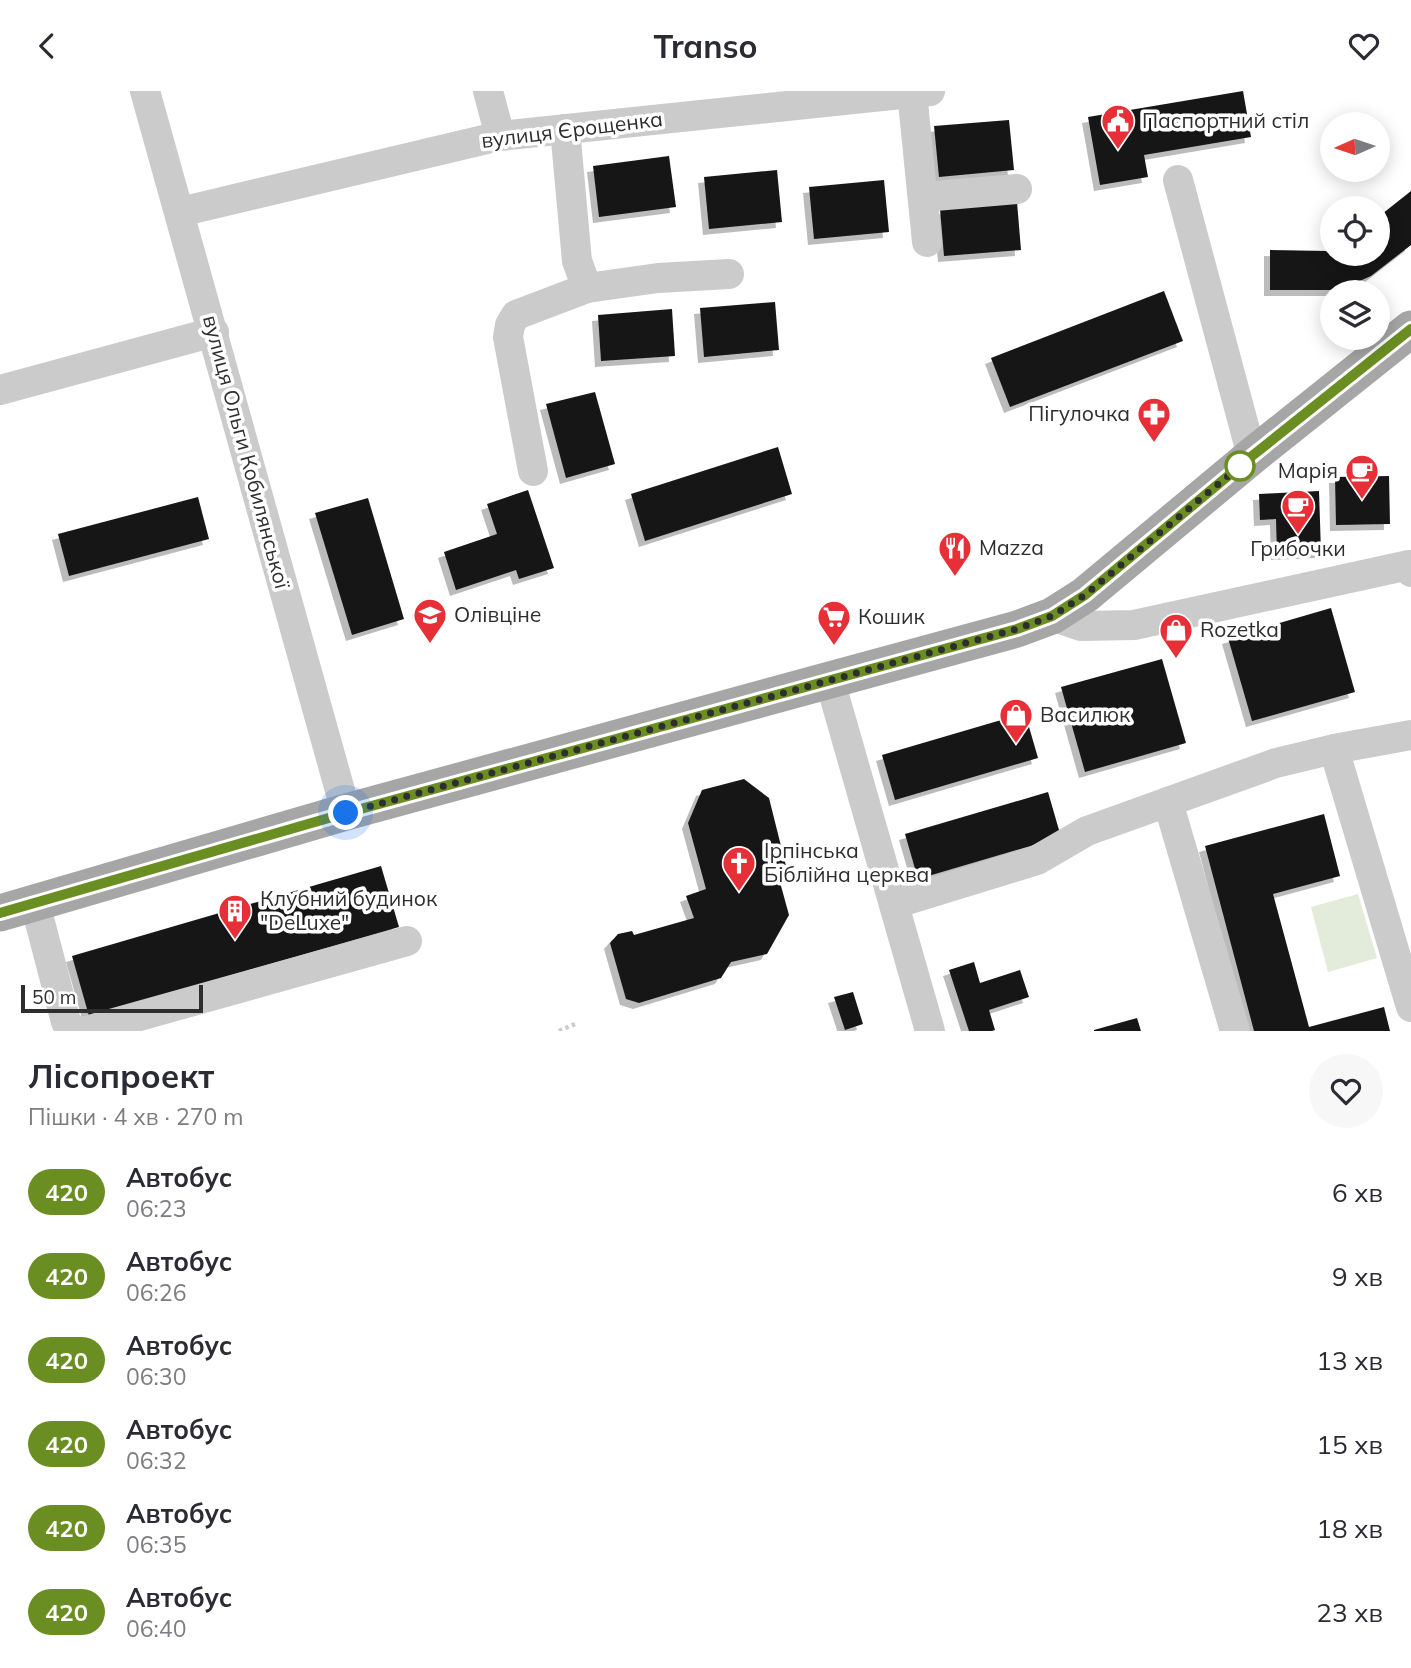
<!DOCTYPE html>
<html lang="uk">
<head>
<meta charset="utf-8">
<style>
	:root { --surface:#fff; --page:#f7f7f7; --text:#2b2b33; --muted:#7c7c81 }
	body { margin:0; font-family:Mulish,sans-serif; background:var(--page); color:var(--text); height:100vh; display:flex; flex-direction:column; font-size:26px; white-space:nowrap }
	* { box-sizing:border-box; margin:0 }
	p { font-size:23px; color:var(--muted) }
	.icon { flex:none; width:38px; height:38px; fill:none; stroke:currentColor; stroke-width:2; stroke-linecap:round; stroke-linejoin:round }
	.map { position:relative; height:940px; overflow:hidden }
	.drawer { display:flex; flex-direction:column; background:var(--surface); flex:1 }
	.drawer>* { flex:none }
	.badge { padding:0 14px; border-radius:23px; font-size:24px; line-height:46px }
	.needle { width:46px; rotate:267deg }
	.buttons { position:absolute; left:1320px; top:21px; display:grid; gap:14px }
	.buttons a { display:grid; place-items:center; width:70px; height:70px; border-radius:50%; background:var(--surface); box-shadow:0 4px 18px #0003; font-size:35px }
	.scale { position:absolute; left:21px; bottom:18px; width:182px; box-sizing:border-box; padding-left:7px; border:4px solid #2e2e2e; border-top:0; font-size:19px; line-height:24px; white-space:nowrap; color:#2e2e2e; -webkit-text-stroke:5px #fff; paint-order:stroke }
	.you { position:absolute; width:35px; height:35px; margin:-18px; border:5px solid #fff; border-radius:50%; background:#1a73e8; box-shadow:0 0 0 10px #1a73e833 }
	.map>.badge { position:absolute; translate:-50% -50%; box-shadow:0 0 0 4px #fff }
	.round { display:grid; place-items:center; flex:none; width:74px; height:74px; border-radius:37px; background:var(--page) }
	.head { display:flex; align-items:center; justify-content:space-between; height:119px; padding:0 28px }
	h1 { font-size:33px; font-weight:700; line-height:52px }
	ul { padding:0; list-style:none }
	li { display:flex; align-items:center; gap:21px; height:84px; padding:0 28px }
	li div { flex:1 }
	li b { display:block; font-size:26px }
	li em { font-style:normal }
	li .badge { min-width:77px; font-weight:700; text-align:center }
	header { display:flex; justify-content:space-between; align-items:center; height:91px; padding:0 28px; background:var(--surface); font-size:32px; font-weight:700 }
	.map>svg:first-child { display:block }
	.green { fill:#e3ebdb }
	.building { fill:#151515; filter:url(#shadow) }
	.lines { fill:none; stroke-linecap:round; stroke-linejoin:round }
	.path { stroke:#cbcbcb; stroke-width:4.5; stroke-dasharray:3.5 3.5; stroke-linecap:butt }
	.minor { stroke:#cbcbcb; stroke-width:30 }
	.major { stroke:#a6a6a6; stroke-width:37 }
	.line-casing { stroke:#fff; stroke-width:16 }
	.line { stroke:#6b8e23; stroke-width:10 }
	.walk { stroke:#2e2e2e; stroke-width:7; stroke-dasharray:0 12.6 }
	.stop-dot { fill:#fff; stroke:#6b8e23; stroke-width:3.5 }
	.labels { text-anchor:middle; stroke-width:7; stroke-linejoin:round; paint-order:stroke }
	.poi-label { font-size:21px; fill:#2e2e2e; stroke:#fff; text-anchor:start }
	.street-label { font-size:21px; fill:#2e2e2e; stroke:#fff }
</style>
</head>
<body>
<header><svg class="icon" aria-label="back" viewBox="0 0 24 24"><path d="M15 5l-7 7 7 7"/></svg>Transo<svg class="icon" aria-label="heart" viewBox="0 0 24 24"><path d="M12 20l-8-8c-3-5 5-10 8-4 3-6 11-1 8 4z"/></svg></header>
<div class="map">
<svg width="1411" height="940" viewBox="0 0 1411 940">
	<defs>
		<filter id="shadow"><feDropShadow dx="-6" dy="6" stdDeviation="0" flood-color="#0004"/></filter>
	</defs>
	<rect width="100%" height="100%" fill="#fff"/>
	<path class="green" d="M1358,803L1377,867L1328,881L1311,816Z"/>
	<g class="building">
		<path d="M1243,0L1251,46L1144,64L1148,86L1100,94L1088,26Z"/>
		<path d="M1009,29L1014,79L939,86L934,35Z"/>
		<path d="M669,65L676,116L599,126L593,75Z"/>
		<path d="M777,79L782,131L709,138L704,86Z"/>
		<path d="M884,89L889,141L814,148L809,96Z"/>
		<path d="M1411,100V154L1371,185L1339,199H1270V159L1327,160L1332,157V163H1377V127Z"/>
		<path d="M1017,111L1021,159L944,165L940,118Z"/>
		<path d="M1164,200L1183,250L1010,316L991,267Z"/>
		<path d="M775,211L779,259L704,266L700,217Z"/>
		<path d="M672,218L675,265L601,270L598,224Z"/>
		<path d="M595,301L615,373L566,387L546,313Z"/>
		<path d="M778,356L792,403L645,450L631,403Z"/>
		<path d="M1389,385L1390,433L1336,434L1335,386Z"/>
		<path d="M528,399L554,477L519,488L516,479L456,499L444,461L497,443L487,413Z"/>
		<path d="M1319,400L1321,461L1277,463L1276,428L1260,429L1259,403Z"/>
		<path d="M198,406L209,448L69,485L58,443Z"/>
		<path d="M368,407L404,528L352,544L315,422Z"/>
		<path d="M1331,517L1355,601L1252,630L1228,547Z"/>
		<path d="M1162,568L1186,652L1085,681L1061,596Z"/>
		<path d="M1025,622L1038,667L895,709L882,664Z"/>
		<path d="M744,688L769,707L786,775L778,784L789,824L767,863L731,871L721,887L639,912L626,908L610,852L618,843L632,840L634,844L694,827L686,805L706,798L688,732L702,699Z"/>
		<path d="M1048,701L1061,746L918,788L905,743Z"/>
		<path d="M1324,723L1340,785L1273,803L1309,936L1384,916L1390,940H1254L1205,755Z"/>
		<path d="M381,775L399,836L89,925L72,865Z"/>
		<path d="M974,871L980,892L1020,879L1029,906L989,919L995,939L992,940H969L949,879Z"/>
		<path d="M853,901L863,933L845,939L834,906Z"/>
		<path d="M1137,927L1141,940H1094V939Z"/>
	</g>
	<g class="lines">
		<path class="path" d="M559,940L575,933"/>
		<g class="minor">
			<path d="M145,0L346,721"/>
			<path d="M488,0L500,45"/>
			<path d="M912,1L927,151"/>
			<path d="M565,38L577,170L587,197L658,187L729,183"/>
			<path d="M1178,89L1252,365"/>
			<path d="M923,106L1017,98"/>
			<path d="M180,121L500,45L930,0"/>
			<path d="M0,299L214,241"/>
			<path d="M533,380L508,246L510,234L516,224L587,197"/>
			<path d="M1052,525L1081,535L1134,534L1409,474L1411,481"/>
			<path d="M830,590L930,940"/>
			<path d="M1334,658L1411,916"/>
			<path d="M1168,711L1235,940"/>
			<path d="M35,812L66,931L73,938L80,940"/>
			<path d="M894,813L1037,769L1087,740L1276,672L1334,658L1411,644"/>
			<path d="M86,940L407,850"/>
		</g>
		<path class="major" d="M0,822L346,721L1017,538L1052,525L1085,504L1252,365L1411,238"/>
	</g>
	<g class="lines">
		<defs>
			<path id="line" d="M0,822L346,722L1017,538L1052,525L1085,504L1252,365L1411,238"/>
		</defs>
		<use href="#line" class="line-casing"/>
		<use href="#line" class="line"/>
		<path class="walk" d="M346,722L1017,538L1052,525L1085,504L1240,375"/>
	</g>
	<defs>
		<symbol id="civic-pin" viewBox="-11 -11 22 30"><path d="M0 17L-7.5 6A9.5 9.5 0 1 1 7.5 6Z" fill="#e62f36" stroke="#fff"/><path d="M-.6-6.5H3V-4.5H.6V-3L4-1V1h2V6H-6V1h2V-1L-.6-3ZM-1.2 2.5V6h2.4V2.5Z" fill="#fff"/></symbol>
		<symbol id="pharmacy-pin" viewBox="-11 -11 22 30"><path d="M0 17L-7.5 6A9.5 9.5 0 1 1 7.5 6Z" fill="#e62f36" stroke="#fff"/><path d="M-2-6h4v4h4v4h-4v4h-4v-4h-4v-4h4Z" fill="#fff"/></symbol>
		<symbol id="cafe-pin" viewBox="-11 -11 22 30"><path d="M0 17L-7.5 6A9.5 9.5 0 1 1 7.5 6Z" fill="#e62f36" stroke="#fff"/><path d="M-5.5-4.5H6V0H3Q3 3.5 0 3.5H-2.5Q-5.5 3.5-5.5 0ZM3-3.2v2h1.7v-2ZM-6 4.5H4V6H-6Z" fill="#fff"/></symbol>
		<symbol id="restaurant-pin" viewBox="-11 -11 22 30"><path d="M0 17L-7.5 6A9.5 9.5 0 1 1 7.5 6Z" fill="#e62f36" stroke="#fff"/><path d="M-5-6h1v4h1v-4h1v4h1v-4h1v5L-1.5 .5V6h-2V.5L-5-1ZM5-6V6H3V1.5H1.5Q1.5-4 5-6Z" fill="#fff"/></symbol>
		<symbol id="school-pin" viewBox="-11 -11 22 30"><path d="M0 17L-7.5 6A9.5 9.5 0 1 1 7.5 6Z" fill="#e62f36" stroke="#fff"/><path d="M0-5L7-2L0 1L-7-2ZM-4 1L0 2.5L4 1V4Q0 6-4 4Z" fill="#fff"/></symbol>
		<symbol id="supermarket-pin" viewBox="-11 -11 22 30"><path d="M0 17L-7.5 6A9.5 9.5 0 1 1 7.5 6Z" fill="#e62f36" stroke="#fff"/><path d="M-6-5.5h2.5l.6 2H6L4.5 2H-2.5L-4.4-4H-6ZM-1.5 3.2a1.3 1.3 0 1 0 .1 0ZM3 3.2a1.3 1.3 0 1 0 .1 0Z" fill="#fff"/></symbol>
		<symbol id="shop-pin" viewBox="-11 -11 22 30"><path d="M0 17L-7.5 6A9.5 9.5 0 1 1 7.5 6Z" fill="#e62f36" stroke="#fff"/><path d="M-5-2.5h2.3a2.7 3.5 0 0 1 5.4 0H5L5.5 6h-11ZM-1.5-2.5h3a1.5 2.3 0 0 0-3 0Z" fill="#fff"/></symbol>
		<symbol id="church-pin" viewBox="-11 -11 22 30"><path d="M0 17L-7.5 6A9.5 9.5 0 1 1 7.5 6Z" fill="#e62f36" stroke="#fff"/><path d="M-1.2-6h2.4v3.5h3.3v2.4h-3.3V6h-2.4V-.1h-3.3v-2.4h3.3Z" fill="#fff"/></symbol>
		<symbol id="building-pin" viewBox="-11 -11 22 30"><path d="M0 17L-7.5 6A9.5 9.5 0 1 1 7.5 6Z" fill="#e62f36" stroke="#fff"/><path d="M-4-6H4V6H1V3H-1V6H-4ZM-2.5-4.3h1.7v1.8h-1.7ZM.8-4.3h1.7v1.8H.8ZM-2.5-1h1.7V.8h-1.7ZM.8-1h1.7V.8H.8Z" fill="#fff"/></symbol>
	</defs>
	<g fill-rule="evenodd">
		<use href="#civic-pin" x="1099" y="11" width="38" height="52"/>
		<use href="#pharmacy-pin" x="1135" y="304" width="38" height="52"/>
		<use href="#cafe-pin" x="1343" y="361" width="38" height="52"/>
		<use href="#cafe-pin" x="1279" y="396" width="38" height="52"/>
		<use href="#restaurant-pin" x="936" y="438" width="38" height="52"/>
		<use href="#school-pin" x="411" y="505" width="38" height="52"/>
		<use href="#supermarket-pin" x="815" y="507" width="38" height="52"/>
		<use href="#shop-pin" x="1157" y="520" width="38" height="52"/>
		<use href="#shop-pin" x="997" y="605" width="38" height="52"/>
		<use href="#church-pin" x="720" y="753" width="38" height="52"/>
		<use href="#building-pin" x="216" y="801" width="38" height="52"/>
	</g>
	<circle class="stop-dot" cx="1240" cy="375" r="14"/>
	<g class="labels">
		<g class="poi-label">
			<text x="1142" y="37">Паспортний стіл</text>
			<text x="1130" y="330" text-anchor="end">Пігулочка</text>
			<text x="1338" y="387" text-anchor="end">Марія</text>
			<text x="979" y="464">Mazza</text>
			<text x="1298" y="465" text-anchor="middle">Грибочки</text>
			<text x="454" y="531">Олівціне</text>
			<text x="858" y="533">Кошик</text>
			<text x="1200" y="546">Rozetka</text>
			<text x="1040" y="631">Василюк</text>
			<text x="764" y="767">Ірпінська<tspan x="764" dy="24">Біблійна церква</tspan></text>
			<text x="260" y="815">Клубний будинок<tspan x="260" dy="24">"DeLuxe"</tspan></text>
		</g>
		<g class="street-label">
			<text transform="translate(572 39) rotate(-7)" y="7">вулиця Єрощенка</text>
			<text transform="translate(246 361) rotate(75)" y="7">вулиця Ольги Кобилянської</text>
		</g>
	</g>
</svg>
<div class="buttons">
<a><svg class="needle" viewBox="-14 -14 28 28"><path d="M0-13l5 13h-10z" fill="#e53935"/><path d="M0 13l5-13h-10z" fill="#7c7c81"/></svg></a>
<a><svg class="icon" aria-label="locate" viewBox="0 0 24 24"><circle cx="12" cy="12" r="6"/><path d="M12 2v4M12 18v4M2 12h4M18 12h4"/></svg></a>
<a><svg class="icon" aria-label="layers" viewBox="0 0 24 24"><path d="M12 4l9 5-9 5-9-5zM3 14l9 5 9-5"/></svg></a>
</div>
<div class="scale">50 m</div>
<div class="you" style="left:346px;top:722px"></div>
</div>
<section class="drawer">
<div class="head"><div><h1>Лісопроект</h1><p>Пішки · 4 хв · 270 m</p></div><a class="round"><svg class="icon" aria-label="heart" viewBox="0 0 24 24"><path d="M12 20l-8-8c-3-5 5-10 8-4 3-6 11-1 8 4z"/></svg></a></div>
<ul>
<li><span class="badge" style="background:#6b8e23;color:#fff">420</span><div><b>Автобус</b><p>06:23</p></div><em>6 хв</em></li>
<li><span class="badge" style="background:#6b8e23;color:#fff">420</span><div><b>Автобус</b><p>06:26</p></div><em>9 хв</em></li>
<li><span class="badge" style="background:#6b8e23;color:#fff">420</span><div><b>Автобус</b><p>06:30</p></div><em>13 хв</em></li>
<li><span class="badge" style="background:#6b8e23;color:#fff">420</span><div><b>Автобус</b><p>06:32</p></div><em>15 хв</em></li>
<li><span class="badge" style="background:#6b8e23;color:#fff">420</span><div><b>Автобус</b><p>06:35</p></div><em>18 хв</em></li>
<li><span class="badge" style="background:#6b8e23;color:#fff">420</span><div><b>Автобус</b><p>06:40</p></div><em>23 хв</em></li>
</ul>
</section>
</body>
</html>
